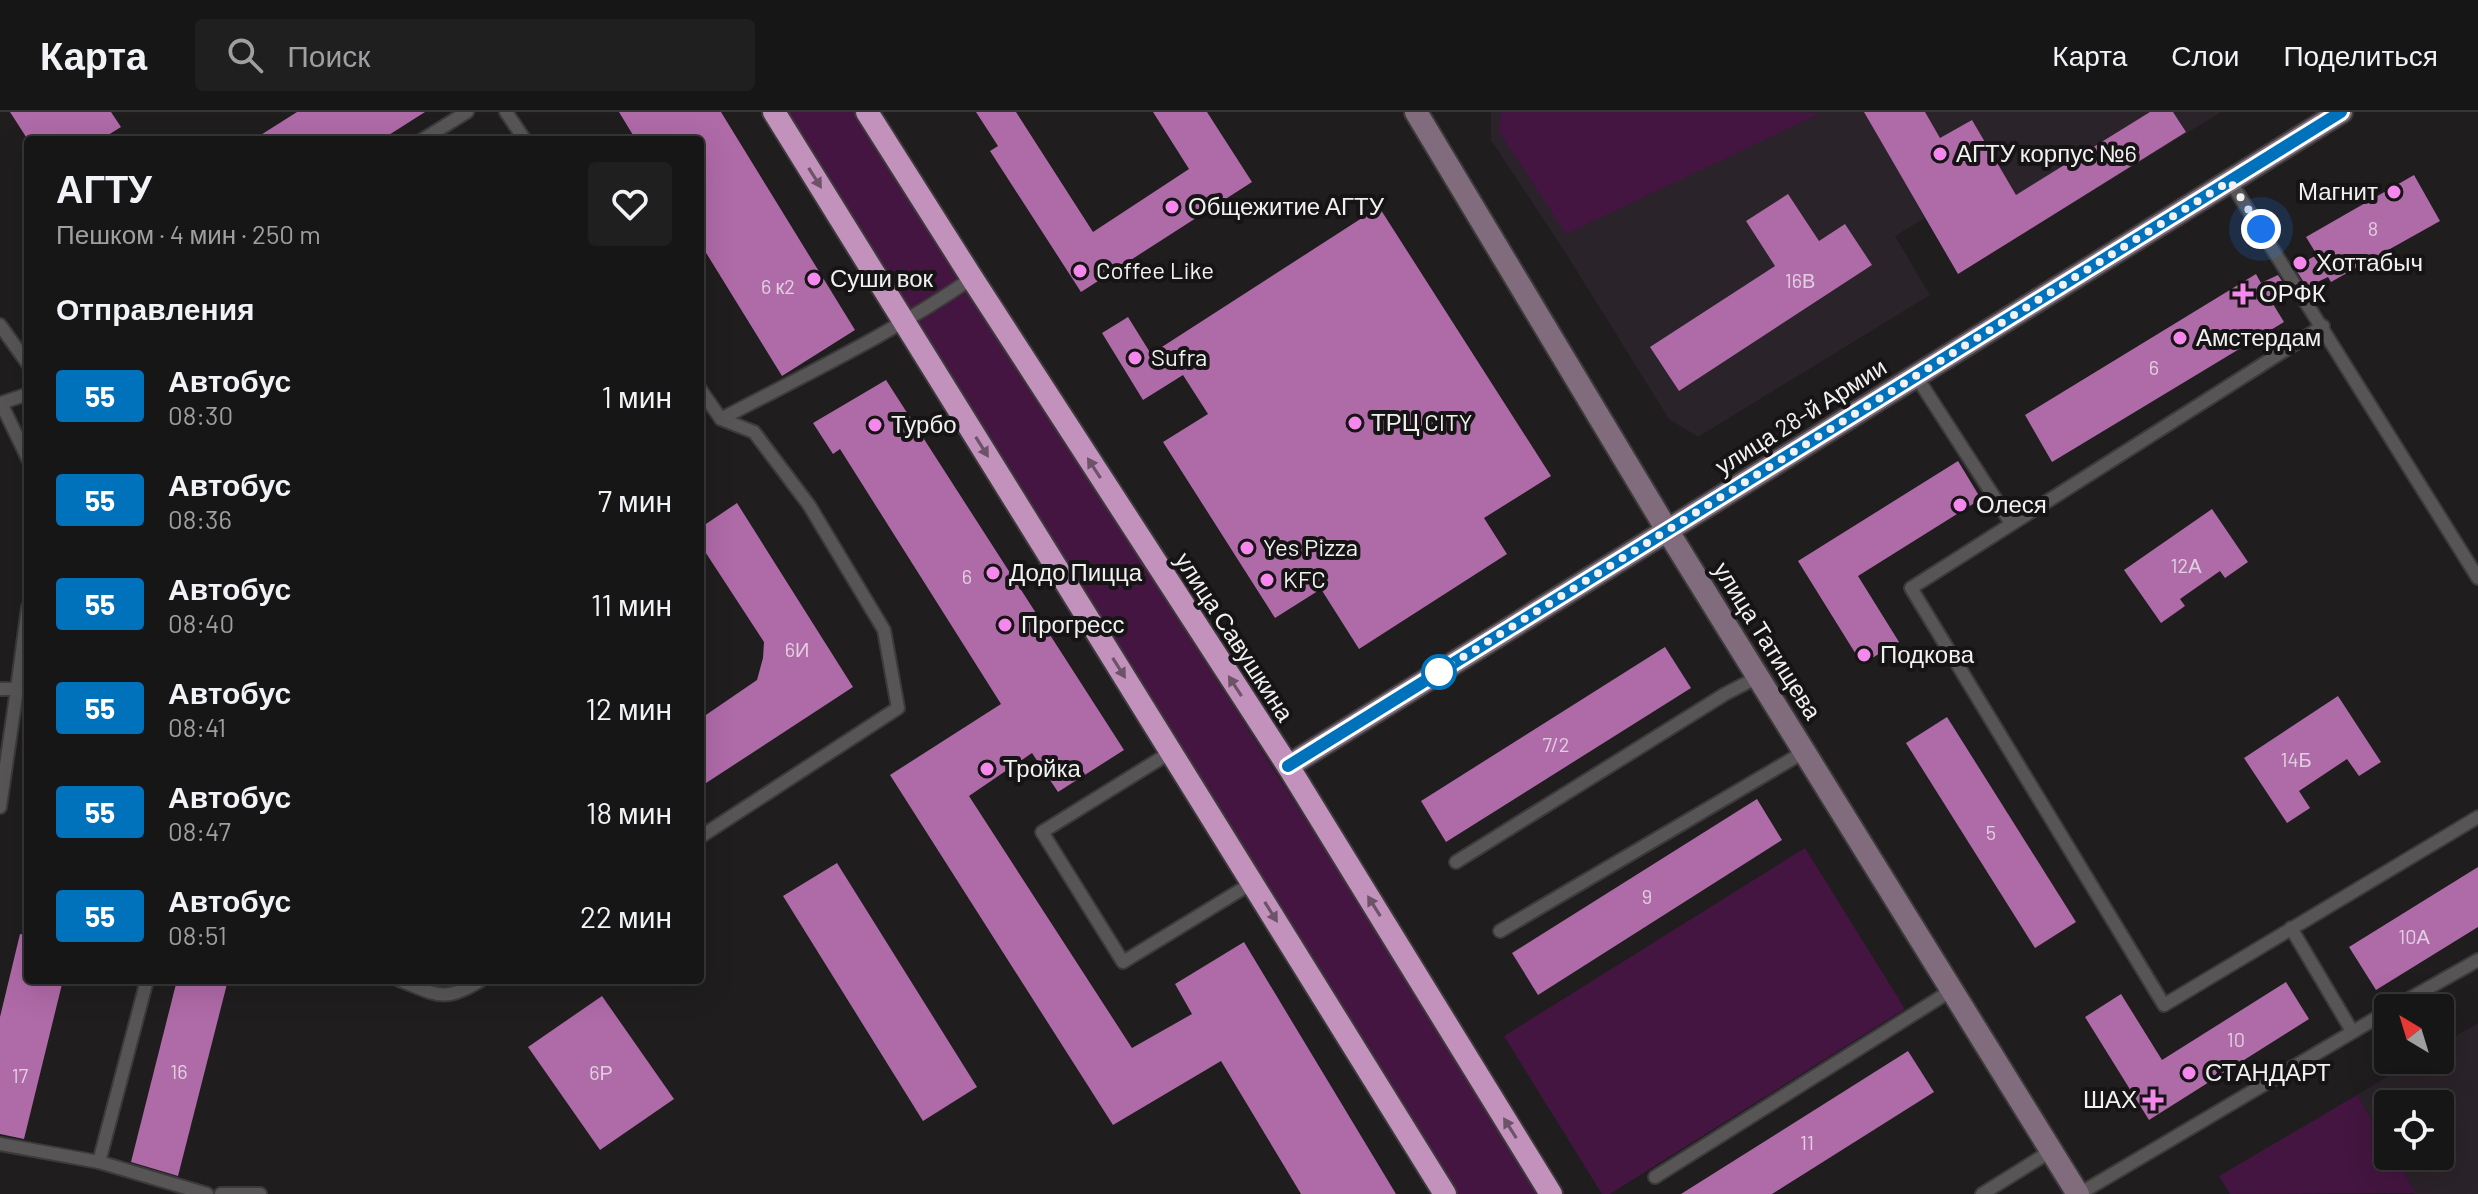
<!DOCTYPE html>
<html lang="ru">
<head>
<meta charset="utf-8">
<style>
	:root { --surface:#171616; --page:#201f1f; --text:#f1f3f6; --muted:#9e9fa1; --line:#363535 }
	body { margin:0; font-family:Barlow,sans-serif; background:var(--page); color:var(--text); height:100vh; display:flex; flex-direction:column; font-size:30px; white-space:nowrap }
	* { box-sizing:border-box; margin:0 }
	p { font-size:26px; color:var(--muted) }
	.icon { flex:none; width:44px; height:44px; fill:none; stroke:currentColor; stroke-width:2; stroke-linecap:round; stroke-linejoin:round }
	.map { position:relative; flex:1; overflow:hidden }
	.drawer { position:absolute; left:24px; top:24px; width:680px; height:848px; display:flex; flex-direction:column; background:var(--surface); border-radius:8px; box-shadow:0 8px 32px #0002,0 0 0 2px var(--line) }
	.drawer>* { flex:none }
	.badge { padding:0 16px; border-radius:6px; font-size:28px; line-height:52px }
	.needle { width:52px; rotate:322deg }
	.buttons { position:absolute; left:2374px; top:882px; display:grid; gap:16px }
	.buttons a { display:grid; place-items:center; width:80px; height:80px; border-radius:8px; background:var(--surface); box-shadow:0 8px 32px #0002,0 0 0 2px var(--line); font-size:40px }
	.you { position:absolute; width:40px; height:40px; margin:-20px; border:6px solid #fff; border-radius:50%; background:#1a73e8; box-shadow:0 0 0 12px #1a73e833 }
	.map>.badge { position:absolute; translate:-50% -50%; box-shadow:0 0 0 4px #fff }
	h2 { padding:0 32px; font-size:30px; line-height:72px }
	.round { display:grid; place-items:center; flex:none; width:84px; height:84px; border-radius:8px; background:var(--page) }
	.summary { display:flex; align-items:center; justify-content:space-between; height:136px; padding:0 32px }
	h1 { font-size:38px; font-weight:700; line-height:60px }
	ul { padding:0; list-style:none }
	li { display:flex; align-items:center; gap:24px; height:104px; padding:0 32px }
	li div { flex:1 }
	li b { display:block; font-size:30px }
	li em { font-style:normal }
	li .badge { min-width:88px; font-weight:700; text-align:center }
	header { display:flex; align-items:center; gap:48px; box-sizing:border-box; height:112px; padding:0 40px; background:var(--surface); border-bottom:2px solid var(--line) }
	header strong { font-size:38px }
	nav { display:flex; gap:44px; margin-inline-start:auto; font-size:28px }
	.search { width:560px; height:72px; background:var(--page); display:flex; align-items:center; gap:20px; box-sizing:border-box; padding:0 28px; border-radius:8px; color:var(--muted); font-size:30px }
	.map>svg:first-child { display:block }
	.built { fill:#2a2329 }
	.green { fill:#431540 }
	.building { fill:#af6aa8 }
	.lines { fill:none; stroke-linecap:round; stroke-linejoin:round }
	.service-casing { stroke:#3c3a3b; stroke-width:16 }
	.secondary-casing { stroke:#3c3a3b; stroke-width:26 }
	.trunk-casing { stroke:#3c3a3b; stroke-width:26 }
	.service { stroke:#585557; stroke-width:12 }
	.secondary { stroke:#806c7d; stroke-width:22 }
	.trunk { stroke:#c292bc; stroke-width:22 }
	.oneway { fill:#6c5368 }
	.line-casing { stroke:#fff; stroke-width:18 }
	.line { stroke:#0072bc; stroke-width:12 }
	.walk { stroke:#f2f1f2; stroke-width:8; stroke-dasharray:0 14.4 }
	.poi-dot { fill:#f688ed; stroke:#161415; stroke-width:3 }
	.stop-dot { fill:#fff; stroke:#0072bc; stroke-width:4 }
	.labels { text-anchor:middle; stroke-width:8; stroke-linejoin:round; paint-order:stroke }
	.number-label { font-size:20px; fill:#e1cfe0 }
	.poi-label { font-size:24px; fill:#f2f1f2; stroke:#161415; text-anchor:start }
	.street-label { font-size:24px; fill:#f2f1f2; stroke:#161415 }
</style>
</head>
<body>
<header>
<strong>Карта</strong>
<div class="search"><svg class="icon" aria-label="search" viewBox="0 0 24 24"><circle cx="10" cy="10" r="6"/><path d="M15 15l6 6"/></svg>Поиск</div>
<nav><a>Карта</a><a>Слои</a><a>Поделиться</a></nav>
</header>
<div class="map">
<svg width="2478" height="1082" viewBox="0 0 2478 1082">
	<rect width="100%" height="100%" fill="#1f1d1e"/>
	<g class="built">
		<path d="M1491,0H2221L1958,162L1925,106L1895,124L1930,183L1698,325L1669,307L1565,140L1491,28Z"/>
		<path d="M2478,911V1082H2413L2415,1080L2394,1044H2440V992H2388V1035L2357,983L2415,948H2440V933Z"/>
	</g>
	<g class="green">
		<path d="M782,0H855L1544,1082H1448Z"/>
		<path d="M1501,0H1793L1821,1L1566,122L1499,20Z"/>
		<path d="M1805,736L1905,897L1610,1082H1602L1504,924Z"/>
		<path d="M2357,983L2388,1035V1044H2394L2416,1081L2230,1082L2219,1064Z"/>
	</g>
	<g class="building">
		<path d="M10,0H111L121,15L100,28H28Z"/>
		<path d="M297,0H425L381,28H253Z"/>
		<path d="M619,0H721L855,218L782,264L700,131V28H636Z"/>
		<path d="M976,0H1016L1093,120L1189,57L1153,0H1207L1252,70L1081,180L990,39L998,34Z"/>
		<path d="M1864,0H1925L1940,26L1972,8L2016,83L2150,0H2173L2186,20L1958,162Z"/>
		<path d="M2414,63L2440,109L2331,170L2328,165L2307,175L2294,155L2317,143L2306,125Z"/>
		<path d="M1788,82L1819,129L1845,112L1872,153L1679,279L1650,235L1775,154L1746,109Z"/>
		<path d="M1379,95L1551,364L1484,406L1507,442L1359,537L1321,477L1275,506L1163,330L1208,302L1183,263L1143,288L1102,221L1128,205L1151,242Z"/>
		<path d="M2256,162L2261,171L2278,163L2291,183L2273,192L2284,210L2052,350L2025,303Z"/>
		<path d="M886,268L1124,638L1058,680L1032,641L969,684L1132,936L1192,902L1175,872L1244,830L1396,1082H1301L1221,949L1113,1013L890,663L1001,592L840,337L833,342L813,311Z"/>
		<path d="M1958,349L1981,387L1858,464L1899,530L1862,552L1798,449Z"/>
		<path d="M737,391L853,575L700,675V607L757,568L763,546L764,530L700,432V416Z"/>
		<path d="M2212,397L2248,450L2225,466L2220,459L2180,487L2185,494L2161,511L2124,458Z"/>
		<path d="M1665,535L1691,576L1446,730L1421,689Z"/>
		<path d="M2338,584L2381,650L2359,664L2347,647L2299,679L2310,696L2287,711L2244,646Z"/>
		<path d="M1947,605L2076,810L2035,836L1906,631Z"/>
		<path d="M1757,687L1782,728L1538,883L1512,841Z"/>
		<path d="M837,751L977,975L923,1009L783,784Z"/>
		<path d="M2478,755V815L2376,878L2349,835Z"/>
		<path d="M20,822L28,823V868H63L24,1027L0,1022V905Z"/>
		<path d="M177,868H228L178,1064L131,1050Z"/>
		<path d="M2286,870L2309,907L2149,1008L2085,905L2121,882L2162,948Z"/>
		<path d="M602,884L674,987L600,1038L528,935Z"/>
		<path d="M1908,939L1934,980L1772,1082H1681Z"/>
	</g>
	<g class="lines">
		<defs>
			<g id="service">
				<path d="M506,0L525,28"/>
				<path d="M422,28L467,0"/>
				<path d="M2230,69L2478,466"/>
				<path d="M0,213L28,252"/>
				<path d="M2323,214L1911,476L2164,893L2478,705"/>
				<path d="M1916,264L2011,411"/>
				<path d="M700,277L721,307C806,262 893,221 972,166"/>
				<path d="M28,282L1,291L28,347"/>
				<path d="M0,577H17L28,495"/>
				<path d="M1171,640L1042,720L1123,850L1252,771"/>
				<path d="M0,695L17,577"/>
				<path d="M700,725L898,596L884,518L809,393L754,320L721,307"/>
				<path d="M1456,750L1725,582L1758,565"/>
				<path d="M2291,816L2352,919"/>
				<path d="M1500,819L1804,640"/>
				<path d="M399,868C435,882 444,892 481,868"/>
				<path d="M2393,896L2478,848"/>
				<path d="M0,1032L99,1050L147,868"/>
				<path d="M99,1050L207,1082"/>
				<path d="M1655,1065L1952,878"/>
				<path d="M221,1082H260"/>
				<path d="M1982,1082L2051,1039"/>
				<path d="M2079,1082L2388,899"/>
			</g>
			<g id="secondary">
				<path d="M1416,0L1667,418L2078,1082"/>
				<path d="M1288,654L2341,0"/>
			</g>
			<g id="trunk">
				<path d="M774,0L1445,1082"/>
				<path d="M867,0L972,166L1288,654L1551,1082"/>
			</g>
		</defs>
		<use href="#service" class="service-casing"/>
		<use href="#secondary" class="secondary-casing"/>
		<use href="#trunk" class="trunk-casing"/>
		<use href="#service" class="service"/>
		<use href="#secondary" class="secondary"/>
		<use href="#trunk" class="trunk"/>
	</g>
	<defs><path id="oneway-solid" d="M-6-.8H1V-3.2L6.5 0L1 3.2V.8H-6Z" transform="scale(2)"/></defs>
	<g class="oneway">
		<use href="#oneway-solid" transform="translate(815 66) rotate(58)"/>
		<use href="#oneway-solid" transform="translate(982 335) rotate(58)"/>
		<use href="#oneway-solid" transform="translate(1094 356) rotate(-123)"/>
		<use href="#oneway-solid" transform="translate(1119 556) rotate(58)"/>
		<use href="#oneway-solid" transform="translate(1235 574) rotate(-123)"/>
		<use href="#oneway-solid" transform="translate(1374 794) rotate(-122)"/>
		<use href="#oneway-solid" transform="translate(1271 800) rotate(58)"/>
		<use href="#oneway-solid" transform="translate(1510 1016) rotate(-122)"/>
	</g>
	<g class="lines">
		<defs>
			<path id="line" d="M1288,654L2341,0"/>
		</defs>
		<use href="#line" class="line-casing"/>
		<use href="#line" class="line"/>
		<path class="walk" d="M1439,560L2230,69L2261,117"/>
	</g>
	<g class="poi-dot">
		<circle cx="1940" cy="42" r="8"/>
		<circle cx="2394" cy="80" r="8"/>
		<circle cx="1172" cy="95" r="8"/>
		<circle cx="2300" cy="151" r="8"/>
		<circle cx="1080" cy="159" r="8"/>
		<circle cx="814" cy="167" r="8"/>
		<path d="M2239 170h8v8h8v8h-8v8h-8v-8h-8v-8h8z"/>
		<circle cx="2180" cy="226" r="8"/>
		<circle cx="1135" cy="246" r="8"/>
		<circle cx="1355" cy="311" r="8"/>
		<circle cx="875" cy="313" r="8"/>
		<circle cx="1960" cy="393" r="8"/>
		<circle cx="1247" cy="436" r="8"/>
		<circle cx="993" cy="461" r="8"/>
		<circle cx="1267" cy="468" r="8"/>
		<circle cx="1005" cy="513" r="8"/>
		<circle cx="1864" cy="543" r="8"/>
		<circle cx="987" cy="657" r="8"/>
		<circle cx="2189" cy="961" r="8"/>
		<path d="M2149 976h8v8h8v8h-8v8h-8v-8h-8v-8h8z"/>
	</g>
	<circle class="stop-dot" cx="1439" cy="560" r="16"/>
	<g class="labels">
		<g class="number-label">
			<text x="2373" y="124">8</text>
			<text x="1800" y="176">16В</text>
			<text x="778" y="182">6 к2</text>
			<text x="2154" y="263">6</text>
			<text x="2186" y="461">12А</text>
			<text x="967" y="472">6</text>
			<text x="797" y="545">6И</text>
			<text x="1556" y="640">7/2</text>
			<text x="2296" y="655">14Б</text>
			<text x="1991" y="728">5</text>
			<text x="1647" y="792">9</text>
			<text x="2414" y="832">10А</text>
			<text x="2236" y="935">10</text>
			<text x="179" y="967">16</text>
			<text x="601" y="968">6Р</text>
			<text x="20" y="971">17</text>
			<text x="1807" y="1038">11</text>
		</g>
		<g class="poi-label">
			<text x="1956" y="50">АГТУ корпус №6</text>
			<text x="2378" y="88" text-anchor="end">Магнит</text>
			<text x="1188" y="103">Общежитие АГТУ</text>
			<text x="2316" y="159">Хоттабыч</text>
			<text x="1096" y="167">Coffee Like</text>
			<text x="830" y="175">Суши вок</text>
			<text x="2259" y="190">ОРФК</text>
			<text x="2196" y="234">Амстердам</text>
			<text x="1151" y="254">Sufra</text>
			<text x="1371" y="319">ТРЦ CITY</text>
			<text x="891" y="321">Турбо</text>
			<text x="1976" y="401">Олеся</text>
			<text x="1263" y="444">Yes Pizza</text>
			<text x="1009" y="469">Додо Пицца</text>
			<text x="1283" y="476">KFC</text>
			<text x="1021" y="521">Прогресс</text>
			<text x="1880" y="551">Подкова</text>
			<text x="1003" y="665">Тройка</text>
			<text x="2205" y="969">СТАНДАРТ</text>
			<text x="2137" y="996" text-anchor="end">ШАХ</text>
		</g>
		<g class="street-label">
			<text transform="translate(1801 305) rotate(-32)" y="8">улица 28-й Армии</text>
			<text transform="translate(1234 525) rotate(57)" y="8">улица Савушкина</text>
			<text transform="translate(1767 529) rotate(58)" y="8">улица Татищева</text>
		</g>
	</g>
</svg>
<div class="buttons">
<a><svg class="needle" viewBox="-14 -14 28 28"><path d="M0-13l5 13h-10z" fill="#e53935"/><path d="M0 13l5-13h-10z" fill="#9e9fa1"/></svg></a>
<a><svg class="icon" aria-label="locate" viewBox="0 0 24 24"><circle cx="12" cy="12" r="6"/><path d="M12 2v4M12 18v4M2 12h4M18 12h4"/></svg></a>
</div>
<div class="you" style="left:2261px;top:117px"></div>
<section class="drawer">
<div class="summary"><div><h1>АГТУ</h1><p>Пешком · 4 мин · 250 m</p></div><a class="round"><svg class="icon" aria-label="heart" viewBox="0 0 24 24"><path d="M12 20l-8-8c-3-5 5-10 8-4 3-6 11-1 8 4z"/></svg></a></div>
<h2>Отправления</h2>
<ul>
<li><span class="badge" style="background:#0072bc;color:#fff">55</span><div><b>Автобус</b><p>08:30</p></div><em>1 мин</em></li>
<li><span class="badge" style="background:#0072bc;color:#fff">55</span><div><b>Автобус</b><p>08:36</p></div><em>7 мин</em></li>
<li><span class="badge" style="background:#0072bc;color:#fff">55</span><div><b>Автобус</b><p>08:40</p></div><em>11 мин</em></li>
<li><span class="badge" style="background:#0072bc;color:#fff">55</span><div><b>Автобус</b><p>08:41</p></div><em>12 мин</em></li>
<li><span class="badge" style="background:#0072bc;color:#fff">55</span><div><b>Автобус</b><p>08:47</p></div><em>18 мин</em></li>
<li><span class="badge" style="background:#0072bc;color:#fff">55</span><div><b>Автобус</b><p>08:51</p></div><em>22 мин</em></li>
</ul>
</section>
</div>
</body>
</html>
